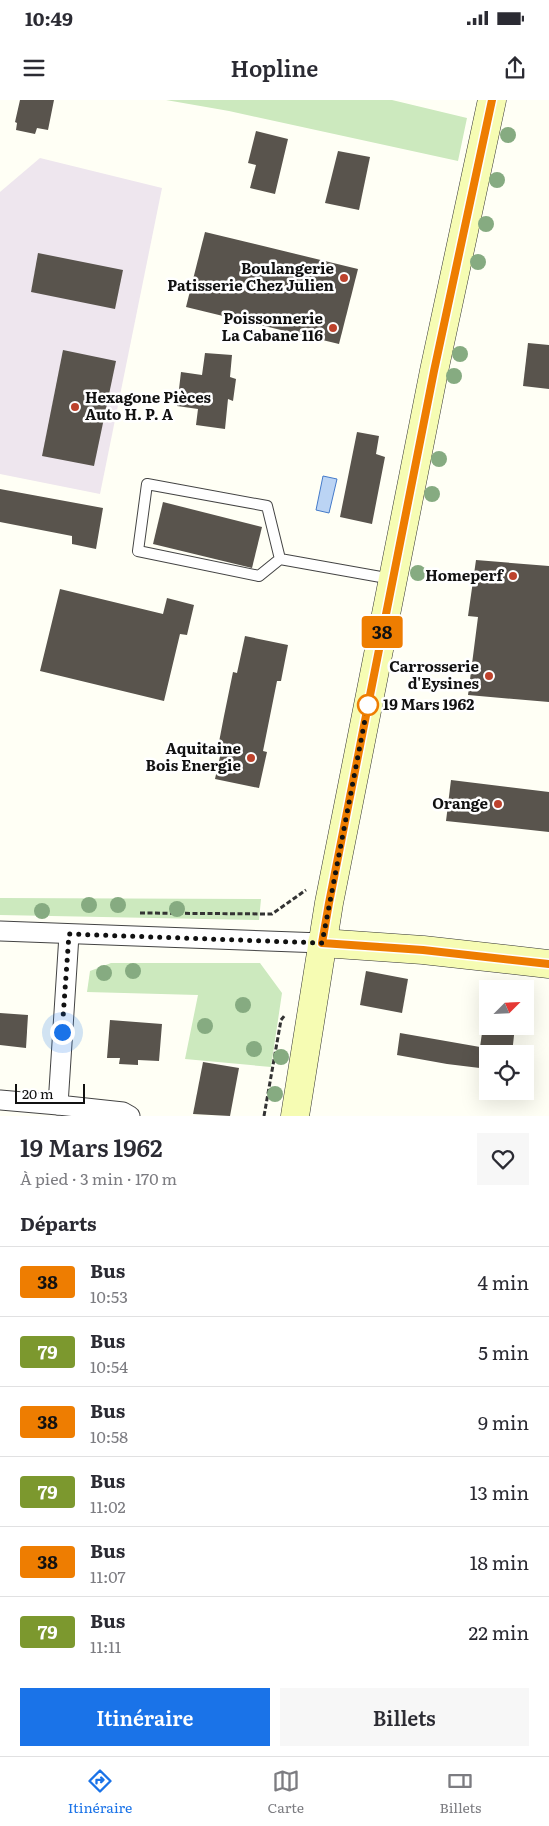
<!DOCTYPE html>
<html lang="fr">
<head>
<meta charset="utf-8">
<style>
	:root { --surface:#fff; --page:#f7f7f7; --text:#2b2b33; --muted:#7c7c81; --line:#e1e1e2; --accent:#1a73e8 }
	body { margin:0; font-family:Literata,serif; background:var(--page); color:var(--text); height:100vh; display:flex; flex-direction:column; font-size:19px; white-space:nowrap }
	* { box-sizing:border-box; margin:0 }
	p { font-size:16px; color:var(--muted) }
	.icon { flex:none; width:28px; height:28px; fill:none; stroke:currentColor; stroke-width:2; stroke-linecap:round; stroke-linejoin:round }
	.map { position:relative; height:1016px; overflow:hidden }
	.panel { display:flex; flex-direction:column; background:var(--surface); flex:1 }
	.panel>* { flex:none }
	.badge { padding:0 10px; border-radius:4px; font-size:18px; line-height:32px }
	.needle { width:32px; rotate:66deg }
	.tools { position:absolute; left:479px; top:880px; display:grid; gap:10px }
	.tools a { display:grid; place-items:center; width:55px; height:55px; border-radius:0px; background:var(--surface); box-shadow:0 5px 20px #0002; font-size:25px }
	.scale { position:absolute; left:15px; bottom:12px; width:70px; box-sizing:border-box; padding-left:5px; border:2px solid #111; border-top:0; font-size:14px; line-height:18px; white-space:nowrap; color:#111; -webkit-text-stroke:4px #fff; paint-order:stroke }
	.you { position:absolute; width:25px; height:25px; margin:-12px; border:4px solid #fff; border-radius:50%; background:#1a73e8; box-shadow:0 0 0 8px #1a73e833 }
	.map>.badge { position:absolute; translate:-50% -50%; box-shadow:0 0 0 2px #fff }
	h2 { padding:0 20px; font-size:19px; line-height:45px }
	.round { display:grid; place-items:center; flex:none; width:52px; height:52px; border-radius:0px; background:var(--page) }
	.summary { display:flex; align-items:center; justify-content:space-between; height:85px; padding:0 20px }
	h1 { font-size:24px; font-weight:600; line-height:38px }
	.action { display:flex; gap:10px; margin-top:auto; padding:10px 20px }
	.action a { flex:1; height:58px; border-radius:0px; background:var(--accent); color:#fff; font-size:20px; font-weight:600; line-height:58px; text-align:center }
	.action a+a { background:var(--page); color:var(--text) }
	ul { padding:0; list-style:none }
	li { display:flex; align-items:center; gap:15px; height:70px; padding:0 20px; border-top:1px solid var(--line) }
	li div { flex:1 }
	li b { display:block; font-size:19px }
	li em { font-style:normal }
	li .badge { min-width:55px; font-weight:700; text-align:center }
	.status { display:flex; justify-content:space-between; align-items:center; height:35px; padding:0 25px; background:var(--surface); direction:ltr }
	.status svg { height:14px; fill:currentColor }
	header { display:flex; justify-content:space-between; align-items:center; height:65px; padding:0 20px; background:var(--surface); font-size:22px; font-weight:600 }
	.menu { display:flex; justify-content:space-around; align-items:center; height:70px; border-top:1px solid var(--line); background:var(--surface); font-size:14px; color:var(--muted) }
	.menu a { display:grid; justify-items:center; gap:2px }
	.menu .on { color:var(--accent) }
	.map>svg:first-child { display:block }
	.industrial { fill:#eee6ee }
	.green { fill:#cce9be }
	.water { fill:#bbd4f4; stroke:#447ac9 }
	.building { fill:#59544d }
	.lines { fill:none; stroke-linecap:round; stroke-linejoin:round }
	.lane-casing { stroke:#444; stroke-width:12 }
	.street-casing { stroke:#444; stroke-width:21 }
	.secondary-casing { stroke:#333; stroke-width:29 }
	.path { stroke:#333; stroke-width:3; stroke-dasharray:5 2.5; stroke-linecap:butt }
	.lane { stroke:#fff; stroke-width:10 }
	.street { stroke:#fff; stroke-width:19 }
	.secondary { stroke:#f6fcb3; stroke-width:28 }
	.tree { fill:#86ab81 }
	.line-casing { stroke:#fff; stroke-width:11 }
	.line { stroke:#ee7d01; stroke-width:8 }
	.walk { stroke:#111; stroke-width:5; stroke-dasharray:0 9 }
	.poi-dot { fill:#bd422c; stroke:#fff; stroke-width:2 }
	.stop-dot { fill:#fff; stroke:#ee7d01; stroke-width:2.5 }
	.labels { text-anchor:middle; stroke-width:5; stroke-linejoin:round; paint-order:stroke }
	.poi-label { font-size:15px; font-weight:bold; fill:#111; stroke:#fff; text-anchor:end }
	.stop-label { font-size:15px; font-weight:bold; fill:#111; stroke:#fff; text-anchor:start }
</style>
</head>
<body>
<div class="status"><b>10:49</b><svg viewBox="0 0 49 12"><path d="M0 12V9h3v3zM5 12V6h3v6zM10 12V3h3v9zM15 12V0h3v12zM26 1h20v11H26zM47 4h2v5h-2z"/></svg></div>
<header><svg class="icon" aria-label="menu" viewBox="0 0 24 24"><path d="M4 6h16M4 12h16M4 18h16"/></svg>Hopline<svg class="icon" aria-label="share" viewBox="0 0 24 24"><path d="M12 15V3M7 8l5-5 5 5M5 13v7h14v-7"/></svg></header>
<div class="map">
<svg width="549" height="1016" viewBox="0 0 549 1016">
	<rect width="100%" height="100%" fill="#fffff5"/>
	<path class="industrial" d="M40,58L162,88L100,394L0,374V92Z"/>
	<g class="green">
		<path d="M166,0H392L467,18L458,61L229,11Z"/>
		<path d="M0,798L261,799L259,820L0,815Z"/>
		<path d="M111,863H260L282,893L271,967L185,959L198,895L87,892L90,871Z"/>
	</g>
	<path class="water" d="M323,376L337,379L329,413L316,410Z"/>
	<g class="building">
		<path d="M20,0H54L48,30L37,28L35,34L16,30L17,23L15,22Z"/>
		<path d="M256,31L288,39L275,94L250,88L256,65L248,63Z"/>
		<path d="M338,51L370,57L359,110L325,103Z"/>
		<path d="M205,132L358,169L339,244L186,207Z"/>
		<path d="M38,153L123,170L115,209L31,192Z"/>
		<path d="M528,243L549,245V289L523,286Z"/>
		<path d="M63,250L116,261L94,366L42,356Z"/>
		<path d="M205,253L232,255L230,277L236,279L233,301L228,299L225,329L196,325L198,309L177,306L181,272L202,275Z"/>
		<path d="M357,332L379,336L376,354L385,357L372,424L340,417Z"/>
		<path d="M0,389L103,408L96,449L72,444V436L0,422Z"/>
		<path d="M163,402L262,427L252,468L153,444Z"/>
		<path d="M476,460L549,466V602L468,595L478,517L468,516Z"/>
		<path d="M60,489L163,514L167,498L194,505L187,535L180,534L164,601L40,571Z"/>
		<path d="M245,536L288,545L281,581H277L263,651L267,652L259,688L215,679L223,643L219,642L224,616L233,572L237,573Z"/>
		<path d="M451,680L549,692V732L446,721Z"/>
		<path d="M366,871L408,879L402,913L360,905Z"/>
		<path d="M0,913L28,915L26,948L0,945Z"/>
		<path d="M110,920L162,924L159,961L138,960V965L119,964L120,958H107Z"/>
		<path d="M483,926H515L512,954H488V969L447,964L397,955L400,933L480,947Z"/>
		<path d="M203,962L239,968L230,1016L193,1014Z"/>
	</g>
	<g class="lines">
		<defs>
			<path id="lane" d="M280,459L259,476L138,451L147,384L267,406L280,459L392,479"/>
			<g id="street">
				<path d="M0,831L322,843"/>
				<path d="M69,835L58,1005L123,1012L130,1016"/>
				<path d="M0,1000L58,1005"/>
			</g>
			<g id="secondary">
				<path d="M322,843L423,850L549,864"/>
				<path d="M295,1016L329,803L434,271L492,0"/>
			</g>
		</defs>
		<use href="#lane" class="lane-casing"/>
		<use href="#street" class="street-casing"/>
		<use href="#secondary" class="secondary-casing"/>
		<g class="path">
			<path d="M140,813L272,814L306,790"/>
			<path d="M264,1016L281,920L285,915"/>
		</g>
		<use href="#lane" class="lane"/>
		<use href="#street" class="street"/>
		<use href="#secondary" class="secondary"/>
	</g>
	<g class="tree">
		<circle cx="508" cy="35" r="8"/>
		<circle cx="497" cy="80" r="8"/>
		<circle cx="486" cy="124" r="8"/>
		<circle cx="478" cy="162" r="8"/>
		<circle cx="460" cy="254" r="8"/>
		<circle cx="454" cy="276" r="8"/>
		<circle cx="439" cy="359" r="8"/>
		<circle cx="432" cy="394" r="8"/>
		<circle cx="418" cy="473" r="8"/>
		<circle cx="89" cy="805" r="8"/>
		<circle cx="118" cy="805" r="8"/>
		<circle cx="177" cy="809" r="8"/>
		<circle cx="42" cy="811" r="8"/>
		<circle cx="133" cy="871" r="8"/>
		<circle cx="104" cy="873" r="8"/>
		<circle cx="243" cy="905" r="8"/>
		<circle cx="205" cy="926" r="8"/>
		<circle cx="254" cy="949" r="8"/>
		<circle cx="281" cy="957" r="8"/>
		<circle cx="275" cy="994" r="8"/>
	</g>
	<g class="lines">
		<defs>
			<path id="line" d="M492,0L434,271L329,803L322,843L423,850L549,864"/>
		</defs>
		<use href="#line" class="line-casing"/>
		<use href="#line" class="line"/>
		<path class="walk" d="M62,932L69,834L322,843L368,604V605"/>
	</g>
	<g class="poi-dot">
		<circle cx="344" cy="178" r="5"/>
		<circle cx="333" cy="228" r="5"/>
		<circle cx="75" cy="307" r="5"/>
		<circle cx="513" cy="476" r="5"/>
		<circle cx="489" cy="576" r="5"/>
		<circle cx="251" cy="658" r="5"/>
		<circle cx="498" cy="704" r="5"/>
	</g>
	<circle class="stop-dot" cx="368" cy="605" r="10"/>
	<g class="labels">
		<g class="poi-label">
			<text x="334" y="174">Boulangerie<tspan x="334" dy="17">Patisserie Chez Julien</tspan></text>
			<text x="323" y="224">Poissonnerie<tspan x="323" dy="17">La Cabane 116</tspan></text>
			<text x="85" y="303" text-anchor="start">Hexagone Pièces<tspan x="85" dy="17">Auto H. P. A</tspan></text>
			<text x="503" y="481">Homeperf</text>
			<text x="479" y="572">Carrosserie<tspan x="479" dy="17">d'Eysines</tspan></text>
			<text x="241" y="654">Aquitaine<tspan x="241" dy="17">Bois Energie</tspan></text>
			<text x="488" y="709">Orange</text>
		</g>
		<g class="stop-label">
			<text x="383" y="610">19 Mars 1962</text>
		</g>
	</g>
</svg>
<div class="tools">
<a><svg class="needle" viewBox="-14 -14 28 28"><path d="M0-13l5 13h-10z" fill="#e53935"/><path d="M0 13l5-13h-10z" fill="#7c7c81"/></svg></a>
<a><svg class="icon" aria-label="locate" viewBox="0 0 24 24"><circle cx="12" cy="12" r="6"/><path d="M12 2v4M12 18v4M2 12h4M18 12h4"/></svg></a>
</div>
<div class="scale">20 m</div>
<div class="you" style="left:62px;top:932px"></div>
<b class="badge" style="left:382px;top:532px;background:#ee7d01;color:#111">38</b>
</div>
<section class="panel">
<div class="summary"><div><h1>19 Mars 1962</h1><p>À pied · 3 min · 170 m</p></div><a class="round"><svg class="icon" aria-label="heart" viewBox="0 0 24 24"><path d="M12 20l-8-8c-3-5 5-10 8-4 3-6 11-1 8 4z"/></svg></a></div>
<h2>Départs</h2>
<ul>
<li><span class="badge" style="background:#ee7d01;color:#111">38</span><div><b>Bus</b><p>10:53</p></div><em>4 min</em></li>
<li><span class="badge" style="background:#7c982e;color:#fff">79</span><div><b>Bus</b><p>10:54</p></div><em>5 min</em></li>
<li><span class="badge" style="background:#ee7d01;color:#111">38</span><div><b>Bus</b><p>10:58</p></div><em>9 min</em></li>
<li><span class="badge" style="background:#7c982e;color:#fff">79</span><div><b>Bus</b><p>11:02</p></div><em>13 min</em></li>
<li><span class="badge" style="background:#ee7d01;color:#111">38</span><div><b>Bus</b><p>11:07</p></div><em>18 min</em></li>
<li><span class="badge" style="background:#7c982e;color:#fff">79</span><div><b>Bus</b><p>11:11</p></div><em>22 min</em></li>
</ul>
<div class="action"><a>Itinéraire</a><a>Billets</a></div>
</section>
<nav class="menu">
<a class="on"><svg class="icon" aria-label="directions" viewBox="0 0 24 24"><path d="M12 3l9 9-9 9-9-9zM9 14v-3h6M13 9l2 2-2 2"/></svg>Itinéraire</a>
<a><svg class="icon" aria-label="map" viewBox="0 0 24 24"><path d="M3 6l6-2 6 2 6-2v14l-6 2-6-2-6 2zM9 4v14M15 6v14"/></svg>Carte</a>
<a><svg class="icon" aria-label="tickets" viewBox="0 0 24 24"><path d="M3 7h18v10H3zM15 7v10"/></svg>Billets</a>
</nav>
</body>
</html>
